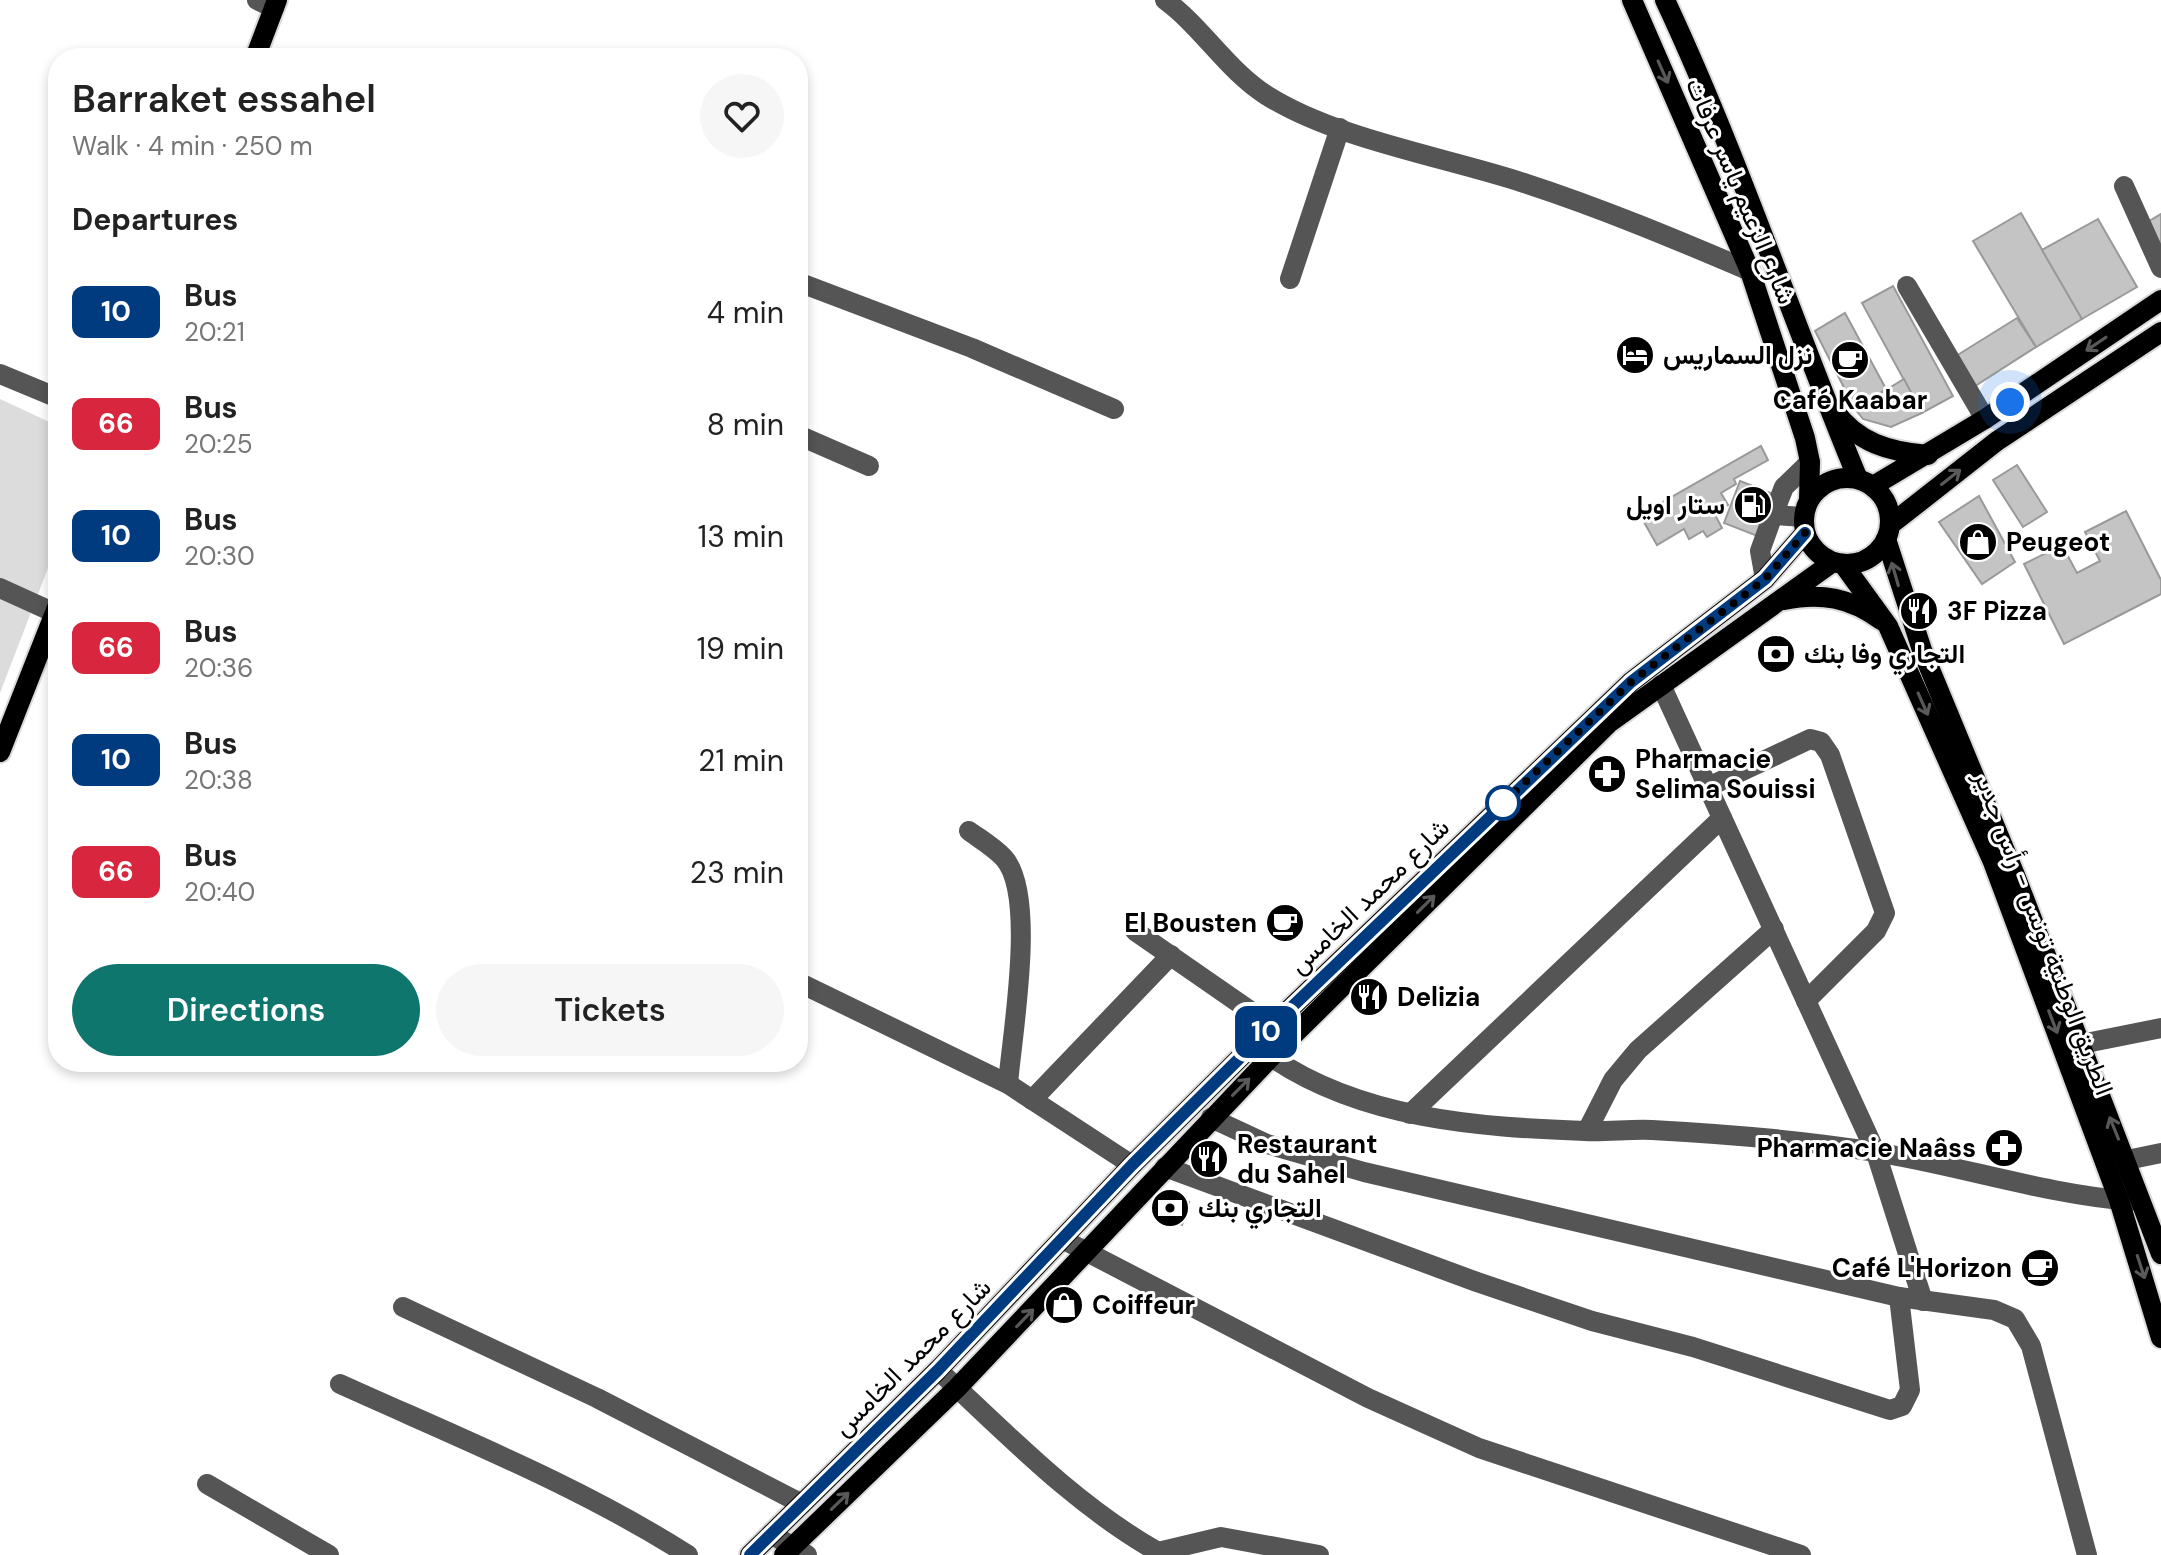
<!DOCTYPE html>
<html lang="en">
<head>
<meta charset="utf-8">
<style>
	:root { --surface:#fff; --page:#f6f6f6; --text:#222; --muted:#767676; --accent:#0f766e }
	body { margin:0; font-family:"DM Sans",Vazirmatn,sans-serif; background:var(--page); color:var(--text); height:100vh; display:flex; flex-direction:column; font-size:30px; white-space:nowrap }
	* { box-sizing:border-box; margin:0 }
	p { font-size:26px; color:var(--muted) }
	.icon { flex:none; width:44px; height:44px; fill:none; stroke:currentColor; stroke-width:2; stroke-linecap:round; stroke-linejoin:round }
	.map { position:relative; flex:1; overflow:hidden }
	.side { position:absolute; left:48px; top:48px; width:760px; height:1024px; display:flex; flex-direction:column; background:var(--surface); border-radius:32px; box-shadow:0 4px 12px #0003 }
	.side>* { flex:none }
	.badge { padding:0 16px; border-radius:12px; font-size:28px; line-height:52px }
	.you { position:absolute; width:40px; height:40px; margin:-20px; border:6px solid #fff; border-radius:50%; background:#1a73e8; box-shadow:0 0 0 12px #1a73e833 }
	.map>.badge { position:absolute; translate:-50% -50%; box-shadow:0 0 0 4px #fff }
	h2 { padding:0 24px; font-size:30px; line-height:72px }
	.round { display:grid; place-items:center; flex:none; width:84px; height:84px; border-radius:42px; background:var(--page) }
	.summary { display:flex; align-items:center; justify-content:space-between; height:136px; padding:0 24px }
	h1 { font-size:38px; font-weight:600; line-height:60px }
	.cta { display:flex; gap:16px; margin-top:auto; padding:16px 24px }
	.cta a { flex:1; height:92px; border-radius:48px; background:var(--accent); color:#fff; font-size:32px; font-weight:600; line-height:92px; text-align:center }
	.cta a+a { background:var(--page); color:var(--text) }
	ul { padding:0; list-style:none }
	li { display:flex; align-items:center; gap:24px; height:112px; padding:0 24px }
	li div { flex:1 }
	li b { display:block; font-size:30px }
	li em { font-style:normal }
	li .badge { min-width:88px; font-weight:700; text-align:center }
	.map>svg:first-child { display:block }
	.green { fill:#dcdcdc }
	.building { fill:#c4c4c4; stroke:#999; stroke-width:2 }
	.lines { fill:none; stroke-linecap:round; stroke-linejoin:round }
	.major-casing { stroke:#dbdbdb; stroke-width:24 }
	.minor { stroke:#555; stroke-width:20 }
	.major { stroke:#000; stroke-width:20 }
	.oneway { stroke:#595959 }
	.line-casing { stroke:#fff; stroke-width:18 }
	.line { stroke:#003b80; stroke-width:12 }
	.walk { stroke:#000; stroke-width:8; stroke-dasharray:0 14.4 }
	.stop-dot { fill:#fff; stroke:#003b80; stroke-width:4 }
	.labels { text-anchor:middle; stroke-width:6; stroke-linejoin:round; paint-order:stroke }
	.street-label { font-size:26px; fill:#000; stroke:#fff }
	.poi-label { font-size:26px; font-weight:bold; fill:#000; stroke:#fff; text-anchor:start }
</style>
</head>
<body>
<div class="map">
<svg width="2161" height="1555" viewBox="0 0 2161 1555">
	<rect width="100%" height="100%" fill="#fff"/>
	<path class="green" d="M0,399L58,426V542L0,693Z"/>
	<g class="building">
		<path d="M2021,213L2082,319L2036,347L1973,241Z"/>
		<path d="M2161,214V253L2144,224Z"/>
		<path d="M2098,219L2137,287L2082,319L2042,250Z"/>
		<path d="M1893,286L1953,396L1922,413L1862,303Z"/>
		<path d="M1845,313L1886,389L1855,409L1815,331Z"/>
		<path d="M2017,318L2036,347L1975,386L1956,356Z"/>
		<path d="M1904,379L1922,413L1891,427L1863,419L1855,409Z"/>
		<path d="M1761,446L1768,460L1734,479L1736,484L1721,493L1728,505L1714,513L1722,528L1707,537L1703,531L1689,539L1684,529L1657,545L1640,515Z"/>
		<path d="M2017,465L2047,512L2023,527L1993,480Z"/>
		<path d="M1740,481L1776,495L1760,537L1724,523Z"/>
		<path d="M1979,496L2015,562L1982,584L1939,522Z"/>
		<path d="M2126,511L2161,580V594L2064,644L2024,564L2062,545L2077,573L2100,561L2085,532Z"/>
		<path d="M1160,1192L1189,1202L1182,1225L1152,1214Z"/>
	</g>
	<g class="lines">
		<defs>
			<g id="major">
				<path d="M1632,0L1750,271L1805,438L1810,462L1809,499"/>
				<path d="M1665,0C1738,156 1792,320 1858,479"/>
				<path d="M255,58L277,0"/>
				<path d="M1834,410C1857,443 1890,452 1928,455"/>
				<circle cx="1847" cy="521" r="43"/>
				<path d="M1873,486L1985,419L2161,300"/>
				<path d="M1890,525L1997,441L2161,332"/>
				<path d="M1886,539L1922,650L2015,875L2161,1254"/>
				<path d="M1843,564L1888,626L1993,862L2119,1200L2161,1338"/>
				<path d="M1784,600C1821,592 1851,598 1881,620"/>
				<path d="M0,752L58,605"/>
				<path d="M750,1555L938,1370L1132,1165L1272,1026L1631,682L1765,579L1805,533"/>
				<path d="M784,1555L957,1388L1271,1057L1609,723L1833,562"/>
			</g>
		</defs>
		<use href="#major" class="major-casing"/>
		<g class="minor">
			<path d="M257,0L274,8"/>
			<path d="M1165,0C1202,27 1227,70 1266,95C1335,139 1445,157 1524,183C1601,208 1675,239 1750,271"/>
			<path d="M2124,186L2161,268"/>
			<path d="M1290,279L1340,128"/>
			<path d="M798,282L972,348L1114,409"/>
			<path d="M1907,286L1985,419"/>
			<path d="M0,374L58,398"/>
			<path d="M798,435L869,466"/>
			<path d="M1773,515L1803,517"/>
			<path d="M1765,579L1760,551L1773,515L1784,487L1810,462"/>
			<path d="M0,588L55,613"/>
			<path d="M1661,685L1876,1153L1923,1301"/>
			<path d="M1706,788L1810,739L1821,742L1830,755L1885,913L1876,931L1806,1001"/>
			<path d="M969,831C980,839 994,847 1004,858C1037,895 1012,1034 1008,1084"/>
			<path d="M1135,931L1272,1026"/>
			<path d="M798,982L1008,1084L1132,1165"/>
			<path d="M2081,1044L2161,1028"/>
			<path d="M1271,1057C1362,1119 1477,1127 1585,1131C1607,1132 1630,1129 1652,1130C1726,1134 1802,1140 1875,1152C1961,1166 2044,1194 2131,1201"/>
			<path d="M1032,1100L1171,955"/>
			<path d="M1410,1114L1722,818"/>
			<path d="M1211,1118L1267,1144L1364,1172L1899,1297L1994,1310L2015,1319L2031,1346L2087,1555"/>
			<path d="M1587,1131L1613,1080L1638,1050L1774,929"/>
			<path d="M2127,1160L2161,1153"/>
			<path d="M1165,1167L1477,1282L1592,1321L1693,1347L1890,1410L1902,1406L1910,1390L1899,1297"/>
			<path d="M1064,1240L1368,1398L1479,1448L1801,1555"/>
			<path d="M403,1307L597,1398L802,1504"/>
			<path d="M938,1370C1008,1435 1075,1505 1158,1552L1221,1537L1319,1555"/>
			<path d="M340,1384C457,1437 580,1486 688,1555"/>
			<path d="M207,1484L329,1555"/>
			<path d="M771,1534L807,1555"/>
		</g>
		<use href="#major" class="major"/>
	</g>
	<defs><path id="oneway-shaft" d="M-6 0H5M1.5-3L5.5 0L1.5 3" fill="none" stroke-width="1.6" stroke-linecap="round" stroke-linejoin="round" transform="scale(2)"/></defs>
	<g class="oneway">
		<use href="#oneway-shaft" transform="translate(1663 72) rotate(66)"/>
		<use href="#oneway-shaft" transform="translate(2096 344) rotate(146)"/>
		<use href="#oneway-shaft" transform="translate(1951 477) rotate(-38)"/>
		<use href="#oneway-shaft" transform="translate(1895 574) rotate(-106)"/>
		<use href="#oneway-shaft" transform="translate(1923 704) rotate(66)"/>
		<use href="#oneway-shaft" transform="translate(1426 904) rotate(-45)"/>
		<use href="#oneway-shaft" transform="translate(2053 1022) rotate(69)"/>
		<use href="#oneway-shaft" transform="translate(1241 1087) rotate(-45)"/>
		<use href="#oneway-shaft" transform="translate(2114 1128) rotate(-112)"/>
		<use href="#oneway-shaft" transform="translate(2141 1267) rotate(72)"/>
		<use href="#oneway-shaft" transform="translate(1025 1318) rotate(-46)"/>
		<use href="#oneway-shaft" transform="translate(840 1501) rotate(-44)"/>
	</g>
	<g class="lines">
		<defs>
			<path id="line" d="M750,1555L938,1370L1132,1165L1272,1026L1631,682L1765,579L1805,533"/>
		</defs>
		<use href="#line" class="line-casing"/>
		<use href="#line" class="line"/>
		<path class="walk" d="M1503,803L1499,807L1631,682L1765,579L1805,533C1801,490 1835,468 1873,486L2010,402"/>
	</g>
	<defs>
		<symbol id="hotel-disc" viewBox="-11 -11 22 22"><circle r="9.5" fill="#000" stroke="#fff"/><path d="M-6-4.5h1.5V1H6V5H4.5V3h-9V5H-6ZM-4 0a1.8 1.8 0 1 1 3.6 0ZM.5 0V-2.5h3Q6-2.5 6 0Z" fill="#fff"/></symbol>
		<symbol id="cafe-disc" viewBox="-11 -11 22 22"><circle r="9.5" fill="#000" stroke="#fff"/><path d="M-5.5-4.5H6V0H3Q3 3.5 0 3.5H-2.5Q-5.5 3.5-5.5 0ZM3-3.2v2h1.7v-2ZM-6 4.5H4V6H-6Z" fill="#fff"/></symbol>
		<symbol id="fuel-disc" viewBox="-11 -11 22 22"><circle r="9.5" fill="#000" stroke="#fff"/><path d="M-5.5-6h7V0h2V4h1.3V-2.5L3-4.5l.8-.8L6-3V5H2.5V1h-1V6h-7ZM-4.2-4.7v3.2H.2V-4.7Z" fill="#fff"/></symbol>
		<symbol id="shop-disc" viewBox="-11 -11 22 22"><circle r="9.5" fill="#000" stroke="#fff"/><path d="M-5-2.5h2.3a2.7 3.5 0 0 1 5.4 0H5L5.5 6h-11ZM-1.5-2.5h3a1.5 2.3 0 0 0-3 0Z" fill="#fff"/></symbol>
		<symbol id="restaurant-disc" viewBox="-11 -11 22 22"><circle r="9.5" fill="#000" stroke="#fff"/><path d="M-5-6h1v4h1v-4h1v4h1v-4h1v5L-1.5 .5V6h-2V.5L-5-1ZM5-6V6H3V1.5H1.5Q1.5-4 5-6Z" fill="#fff"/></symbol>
		<symbol id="bank-disc" viewBox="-11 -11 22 22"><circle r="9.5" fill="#000" stroke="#fff"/><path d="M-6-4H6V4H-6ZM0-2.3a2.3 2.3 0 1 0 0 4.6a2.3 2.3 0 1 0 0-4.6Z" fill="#fff"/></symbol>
		<symbol id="pharmacy-disc" viewBox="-11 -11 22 22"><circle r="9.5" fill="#000" stroke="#fff"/><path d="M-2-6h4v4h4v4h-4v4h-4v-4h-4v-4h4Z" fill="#fff"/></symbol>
	</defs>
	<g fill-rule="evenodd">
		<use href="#hotel-disc" x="1613" y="333" width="44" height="44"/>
		<use href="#cafe-disc" x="1828" y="338" width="44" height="44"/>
		<use href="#fuel-disc" x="1731" y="483" width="44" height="44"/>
		<use href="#shop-disc" x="1956" y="520" width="44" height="44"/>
		<use href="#restaurant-disc" x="1897" y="589" width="44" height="44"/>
		<use href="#bank-disc" x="1754" y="632" width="44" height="44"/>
		<use href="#pharmacy-disc" x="1585" y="752" width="44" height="44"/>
		<use href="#cafe-disc" x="1263" y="901" width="44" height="44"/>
		<use href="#restaurant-disc" x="1347" y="975" width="44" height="44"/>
		<use href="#pharmacy-disc" x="1982" y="1126" width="44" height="44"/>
		<use href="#restaurant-disc" x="1187" y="1137" width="44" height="44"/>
		<use href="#bank-disc" x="1148" y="1186" width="44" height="44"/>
		<use href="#cafe-disc" x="2018" y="1246" width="44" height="44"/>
		<use href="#shop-disc" x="1042" y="1283" width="44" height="44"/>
	</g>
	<circle class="stop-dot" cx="1503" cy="803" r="16"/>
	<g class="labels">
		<g class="street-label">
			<text transform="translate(1741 191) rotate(67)" y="9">شارع الزعيم ياسر عرفات</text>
			<text transform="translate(1369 896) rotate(-44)" y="9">شارع محمد الخامس</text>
			<text transform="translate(2044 933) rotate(69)" y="9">الطريق الوطنية تونس - رأس جدير</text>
			<text transform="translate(912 1357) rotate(-45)" y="9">شارع محمد الخامس</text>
		</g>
		<g class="poi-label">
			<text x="1663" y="364">نزل السماريس</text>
			<text x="1850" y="409" text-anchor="middle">Café Kaabar</text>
			<text x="1725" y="514" text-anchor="end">ستار اويل</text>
			<text x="2006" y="551">Peugeot</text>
			<text x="1947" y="620">3F Pizza</text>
			<text x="1804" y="663">التجاري وفا بنك</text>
			<text x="1635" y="768">Pharmacie<tspan x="1635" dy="30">Selima Souissi</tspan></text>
			<text x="1257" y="932" text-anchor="end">El Bousten</text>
			<text x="1397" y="1006">Delizia</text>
			<text x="1237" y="1153">Restaurant<tspan x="1237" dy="30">du Sahel</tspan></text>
			<text x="1976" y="1157" text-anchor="end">Pharmacie Naâss</text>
			<text x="1198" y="1217">التجاري بنك</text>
			<text x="2012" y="1277" text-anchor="end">Café L'Horizon</text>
			<text x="1092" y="1314">Coiffeur</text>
		</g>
	</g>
</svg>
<div class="you" style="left:2010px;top:402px"></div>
<b class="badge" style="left:1266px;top:1032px;background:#003b80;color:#fff">10</b>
<section class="side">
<div class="summary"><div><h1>Barraket essahel</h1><p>Walk · 4 min · 250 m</p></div><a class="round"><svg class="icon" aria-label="heart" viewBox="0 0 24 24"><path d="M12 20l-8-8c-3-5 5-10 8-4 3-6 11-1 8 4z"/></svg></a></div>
<h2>Departures</h2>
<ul>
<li><span class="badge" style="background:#003b80;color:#fff">10</span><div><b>Bus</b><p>20:21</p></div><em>4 min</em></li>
<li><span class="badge" style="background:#d7263d;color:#fff">66</span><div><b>Bus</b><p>20:25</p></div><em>8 min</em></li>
<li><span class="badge" style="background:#003b80;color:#fff">10</span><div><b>Bus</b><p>20:30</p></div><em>13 min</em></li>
<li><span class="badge" style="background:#d7263d;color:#fff">66</span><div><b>Bus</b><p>20:36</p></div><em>19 min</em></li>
<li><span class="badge" style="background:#003b80;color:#fff">10</span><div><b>Bus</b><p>20:38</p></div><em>21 min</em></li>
<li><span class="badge" style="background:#d7263d;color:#fff">66</span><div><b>Bus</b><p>20:40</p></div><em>23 min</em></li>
</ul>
<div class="cta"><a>Directions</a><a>Tickets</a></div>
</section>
</div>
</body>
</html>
